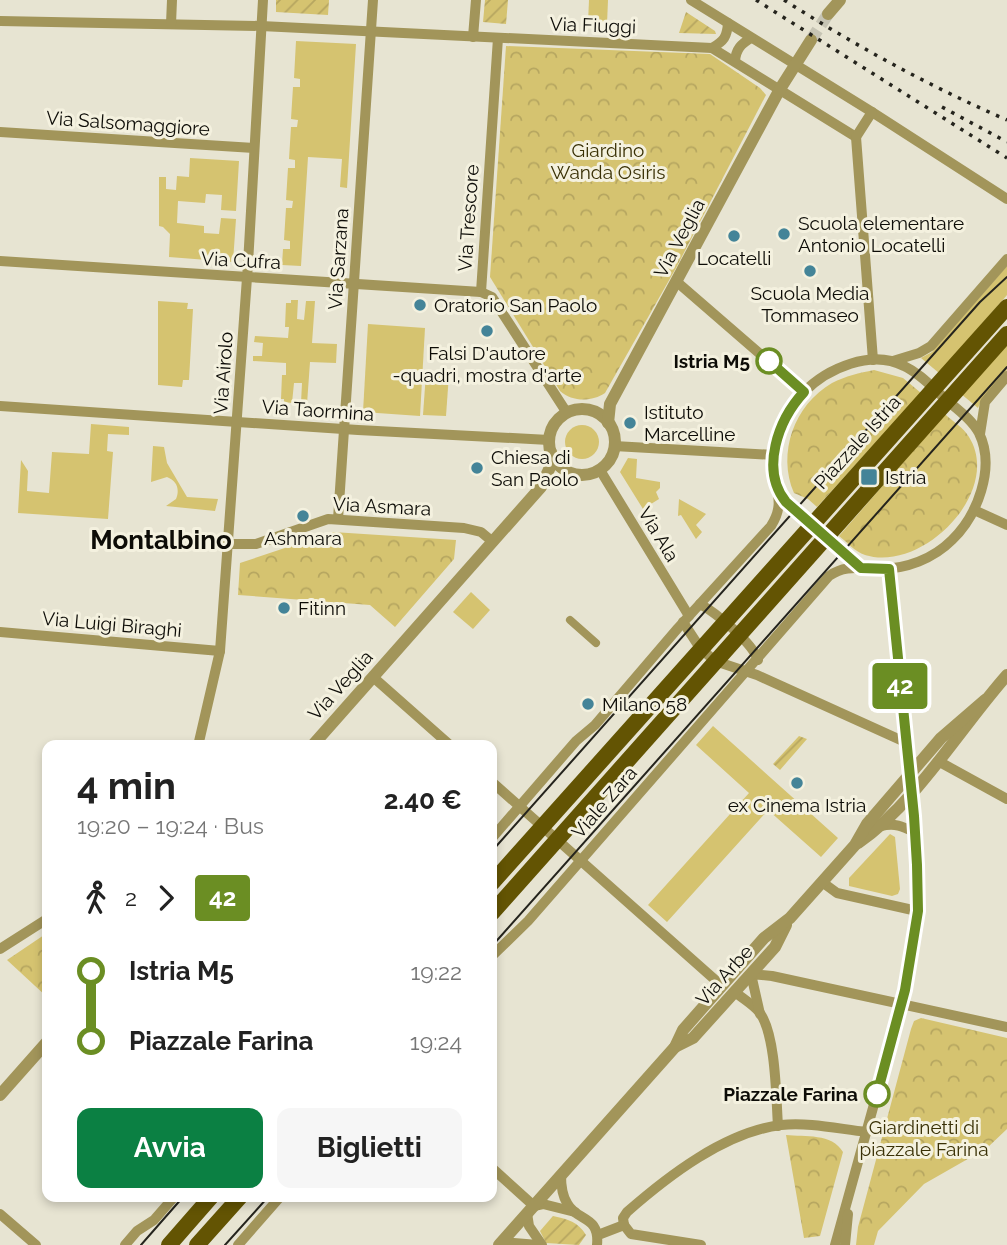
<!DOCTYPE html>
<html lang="it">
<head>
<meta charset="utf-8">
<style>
	:root { --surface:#fff; --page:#f6f6f6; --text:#222; --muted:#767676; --accent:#0b8043 }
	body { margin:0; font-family:Raleway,sans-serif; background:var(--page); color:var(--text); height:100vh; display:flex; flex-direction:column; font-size:26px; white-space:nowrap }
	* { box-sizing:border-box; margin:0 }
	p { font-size:23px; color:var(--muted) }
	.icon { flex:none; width:38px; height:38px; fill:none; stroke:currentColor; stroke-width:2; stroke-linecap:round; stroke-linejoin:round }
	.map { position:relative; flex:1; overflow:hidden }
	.panel { position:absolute; left:42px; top:740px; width:455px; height:462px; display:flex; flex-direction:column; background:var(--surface); border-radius:14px; box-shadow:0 4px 10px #0003 }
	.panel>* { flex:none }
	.badge { padding:0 14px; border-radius:5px; font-size:24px; line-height:46px }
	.map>.badge { position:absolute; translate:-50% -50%; box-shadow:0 0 0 4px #fff }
	.legs { display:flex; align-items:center; gap:10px; height:77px; padding:0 35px; font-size:23px }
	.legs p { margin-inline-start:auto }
	.head { display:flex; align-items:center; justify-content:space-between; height:119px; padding:0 35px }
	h1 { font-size:38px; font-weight:700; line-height:52px }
	.primary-button { display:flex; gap:14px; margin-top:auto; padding:14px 35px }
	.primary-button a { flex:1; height:80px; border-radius:14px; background:var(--accent); color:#fff; font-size:28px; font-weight:700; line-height:80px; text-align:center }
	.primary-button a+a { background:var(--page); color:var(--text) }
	ul { padding:0 35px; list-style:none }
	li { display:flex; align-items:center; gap:24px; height:70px; font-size:26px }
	li i { display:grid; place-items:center; width:10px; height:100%; margin:0 9px; background:currentColor }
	li i::after { content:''; width:18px; height:18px; margin:-9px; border:5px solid; border-radius:50%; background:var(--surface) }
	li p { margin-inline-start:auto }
	li:first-child i { background:linear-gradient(#0000 50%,currentColor 0) }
	li:last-child i { background:linear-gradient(currentColor 50%,#0000 0) }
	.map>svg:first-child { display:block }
	.grass { fill:#d5c370 }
	.park { fill:url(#park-crowns) }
	.garden { fill:url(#garden-furrows) }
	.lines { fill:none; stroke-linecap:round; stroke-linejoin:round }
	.tertiary-tunnel { stroke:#c6c4b4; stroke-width:12; stroke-dasharray:12 6; stroke-linecap:butt }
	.pedestrian { stroke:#a2955a; stroke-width:8 }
	.minor { stroke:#a2955a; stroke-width:10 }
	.tertiary { stroke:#a2955a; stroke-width:12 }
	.primary { stroke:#635403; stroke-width:16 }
	.tram { stroke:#25241d; stroke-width:2 }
	.rail { stroke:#25241d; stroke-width:3.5; stroke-dasharray:3.5 7; stroke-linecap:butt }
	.line-1-casing { stroke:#fff; stroke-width:16 }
	.line-1 { stroke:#6b8e23; stroke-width:10 }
	.poi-dot { fill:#448498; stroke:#f4f1df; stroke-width:2.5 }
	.stop-1-dot { fill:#fff; stroke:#6b8e23; stroke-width:3.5 }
	.labels { text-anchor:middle; stroke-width:6; stroke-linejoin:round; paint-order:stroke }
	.street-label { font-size:19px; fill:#0d0c07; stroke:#f4f1df }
	.park-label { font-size:19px; fill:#393005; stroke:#f4f1df }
	.poi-label { font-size:19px; fill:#0d0c07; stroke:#f4f1df; text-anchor:start }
	.stop-label { font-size:19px; font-weight:bold; fill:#0d0c07; stroke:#f4f1df; text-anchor:end }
	.district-label { font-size:26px; font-weight:bold; fill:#0d0c07; stroke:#f4f1df }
</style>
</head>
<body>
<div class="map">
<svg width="1007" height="1245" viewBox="0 0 1007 1245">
	<defs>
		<pattern id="park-crowns" width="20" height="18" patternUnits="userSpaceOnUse" patternTransform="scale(1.75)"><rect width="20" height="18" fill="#d5c370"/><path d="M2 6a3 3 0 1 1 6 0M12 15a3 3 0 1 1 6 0" fill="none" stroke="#b6a660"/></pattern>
		<pattern id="garden-furrows" width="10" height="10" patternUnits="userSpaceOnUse" patternTransform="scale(1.75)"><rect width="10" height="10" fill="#d5c370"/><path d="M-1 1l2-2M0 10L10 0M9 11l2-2" fill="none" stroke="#b6a660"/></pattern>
	</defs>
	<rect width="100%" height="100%" fill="#e7e4d2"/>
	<g class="grass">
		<path d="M589,0H608L607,24L588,23Z"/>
		<path d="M296,41L356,44L347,188L340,187L342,159L308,157L301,266L282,265L283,249H290V241L284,240L286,208H292L293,201L286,200L288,168H295V160L289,159L291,127H297L298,120L291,119L293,87H300V79L294,78Z"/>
		<path d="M190,158L239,161L236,211L221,210L222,195L206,194L205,203L178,201L177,223L204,226V233L219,234L221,218L236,219L233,262L169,257L170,234L163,227L159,226V177H166V189L176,190L177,176L189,177Z"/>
		<path d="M1007,266V295L939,373L921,358L932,352Z"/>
		<path d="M291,300H298L297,319L304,320L306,301H315L312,343L337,344L336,363L310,362L307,404L301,403L302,383H294L292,403L284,402V399H281L282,375H286V363L253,361V356H262L263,343L254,342L255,336L288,338L289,327H285L286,303H291Z"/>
		<path d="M158,301L188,303L187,309H193L189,380H183L182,387L158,385Z"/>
		<path d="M368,324L425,328L420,416L363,412Z"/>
		<path d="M1007,342V370L982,399L978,408L960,393Z"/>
		<path d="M426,373L449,374L446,416L423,415Z"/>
		<path d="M91,424L129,427V435L108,434L107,451L113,452L108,519L18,513L21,460L28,471L27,491L49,493L52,452L89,454Z"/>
		<circle cx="582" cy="442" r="17"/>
		<path d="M153,446L164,447L167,463L187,497L218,499L215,511L166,506L176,499C180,489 177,481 167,477L151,482Z"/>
		<path d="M628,458L637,459L636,478L660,482V488L656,492L659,499L643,509L620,472Z"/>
		<path d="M679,499L706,514L696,525L702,532L696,539L681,515L678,516Z"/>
		<path d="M471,592L490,610L473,629L453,612Z"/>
		<path d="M713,726L838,838L821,857L768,810L667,922L648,905L749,793L696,745Z"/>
		<path d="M890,834L895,837L900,889L898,894L892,896L849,886V878Z"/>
	</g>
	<g class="park">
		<path d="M506,46L710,54L760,88L766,95L676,268L605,393C592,402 572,402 560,391L490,277Z"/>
		<path d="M874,370L903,378L921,393L817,507L808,499L794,493C777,453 794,405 832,383C846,376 859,373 874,370Z"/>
		<path d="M945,414C952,421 964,428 969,437C1003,491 923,573 865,555C855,552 847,542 839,536Z"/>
		<path d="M333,532L456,540L454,559L395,627L370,605L238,595L240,563Z"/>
		<path d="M47,933V997L7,960Z"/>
		<path d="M921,1018L1007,1038V1129L987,1148L924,1184L878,1231L874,1245H856L858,1227L911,1029L914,1021Z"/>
		<path d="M786,1135C805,1137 832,1133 843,1152L820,1236L804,1238Z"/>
	</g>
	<g class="garden">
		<path d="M276,0H329L328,15L276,12Z"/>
		<path d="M485,0H508L506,24L483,22Z"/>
		<path d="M686,12L715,31L716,34L679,33Z"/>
		<path d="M799,736L807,739L780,770L773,764Z"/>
		<path d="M553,1216C568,1219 578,1222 586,1235L579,1245L546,1243L540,1231Z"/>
	</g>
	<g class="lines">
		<path class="tertiary-tunnel" d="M811,40L828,14"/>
		<path class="pedestrian" d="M570,620L596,643"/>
		<g class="minor">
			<path d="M691,0L872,112L1007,199"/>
			<path d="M0,21L261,26L712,48L856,137"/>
			<path d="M171,24L172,0"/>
			<path d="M473,37L476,0"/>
			<path d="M712,48C724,41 727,37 728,23"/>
			<path d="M735,61C736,49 741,44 751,38"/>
			<path d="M0,132L254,148"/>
			<path d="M856,137L873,360"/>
			<path d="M856,137L872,112"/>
			<path d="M0,261L481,292L492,297L567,413"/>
			<path d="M677,282L804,392"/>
			<path d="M481,292L498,38"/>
			<path d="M893,361L919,353L931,346L1007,259"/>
			<path d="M0,406L358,430L549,440"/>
			<path d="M980,434L985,402L1007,376"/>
			<path d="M614,446L775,455"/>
			<path d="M600,470L689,616"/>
			<path d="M778,492L786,502L860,567"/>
			<path d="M974,510L1007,525"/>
			<path d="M338,519L373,0"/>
			<path d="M228,544H256L328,519L464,528L481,532L493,542"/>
			<path d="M700,604C716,613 752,642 758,660"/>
			<path d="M683,622L700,648L715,661L757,675L905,742"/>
			<path d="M0,632L220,651"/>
			<path d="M373,677L451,746"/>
			<path d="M198,746L220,651L248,264L263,0"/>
			<path d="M938,761L1007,799"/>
			<path d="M492,782L722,986"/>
			<path d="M881,826C895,823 902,826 914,832"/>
			<path d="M492,838L576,741L595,725L678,628L771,526C785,504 776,493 774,470C773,442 783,413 803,393C827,368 872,349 904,366C919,373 930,385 942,396C954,407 971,418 979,433C996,468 977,516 952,540C933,559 906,569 880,569C860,569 846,564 829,576L528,921L492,956"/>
			<path d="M822,882L837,893L917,911"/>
			<path d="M0,949L47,919"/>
			<path d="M735,992C743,999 754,1005 760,1013C776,1036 776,1097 778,1126"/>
			<path d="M760,1014L751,974L772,976L1007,1027"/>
			<path d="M492,1168L534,1206L543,1204L575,1212"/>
			<path d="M561,1175C561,1184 562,1195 567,1203C577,1222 600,1215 597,1245"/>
			<path d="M527,1213L529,1226L542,1245"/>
			<path d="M0,1214L36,1245"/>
			<path d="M624,1225L623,1218L627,1212C668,1176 725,1132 781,1125C809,1122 839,1129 867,1132"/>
			<path d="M624,1225L631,1234L701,1245"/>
			<path d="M598,1235L624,1225"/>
			<path d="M501,1242L538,1245"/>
			<path d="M125,1245L137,1231L154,1220L174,1197"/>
			<path d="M238,1245L280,1197"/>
			<path d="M835,1245L902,1003L917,911V865L913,816L889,569"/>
			<path d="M845,1245L848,1214"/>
		</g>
		<g class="tertiary">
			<path d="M828,14L840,0"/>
			<circle cx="582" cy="442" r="33"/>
			<path d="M608,423L610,404L780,89L811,40"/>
			<path d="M312,746L541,487L551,465V452"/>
			<path d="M858,843C916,803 960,728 1007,675"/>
			<path d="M675,1047L693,1038L775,947L786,925"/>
			<path d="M0,1095L47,1042"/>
			<path d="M499,1245L675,1047L683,1030L764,938L790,918L855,845L867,824L941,738L985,700"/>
		</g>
		<g class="primary">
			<path d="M492,883L1007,307"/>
			<path d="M492,913L1007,334"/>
			<path d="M169,1245L211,1197"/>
			<path d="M197,1245L240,1197"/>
		</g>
		<g class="tram">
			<path d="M492,851L980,302L1007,277"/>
			<path d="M492,946L1007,367"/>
			<path d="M141,1245L183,1197"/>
			<path d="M225,1245L268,1197"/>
		</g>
		<g class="rail">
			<path d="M756,0L1007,158"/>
			<path d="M784,0C856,46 929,86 1007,120"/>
			<path d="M942,107L1007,142"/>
		</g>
	</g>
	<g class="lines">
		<defs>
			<path id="line-1" d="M769,361L804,392C778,420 760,470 786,502L861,568L889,569L914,816L917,865L918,911L905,990L877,1094"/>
		</defs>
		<use href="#line-1" class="line-1-casing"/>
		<use href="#line-1" class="line-1"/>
	</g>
	<g class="poi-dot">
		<circle cx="784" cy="234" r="7"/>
		<circle cx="734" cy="236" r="7"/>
		<circle cx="810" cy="271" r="7"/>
		<circle cx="420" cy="305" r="7"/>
		<circle cx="487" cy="331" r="7"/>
		<circle cx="630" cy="423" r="7"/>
		<circle cx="477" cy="468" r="7"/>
		<rect x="860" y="468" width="18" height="18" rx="3.5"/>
		<circle cx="303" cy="516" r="7"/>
		<circle cx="284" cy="608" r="7"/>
		<circle cx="588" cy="704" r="7"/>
		<circle cx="797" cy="783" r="7"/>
	</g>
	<g class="stop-1-dot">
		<circle cx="769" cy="361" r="12"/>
		<circle cx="877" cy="1094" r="12"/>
	</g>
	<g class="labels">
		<g class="street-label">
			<text transform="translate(593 25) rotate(2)" y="7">Via Fiuggi</text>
			<text transform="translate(128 123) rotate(4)" y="7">Via Salsomaggiore</text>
			<text transform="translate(468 218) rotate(-86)" y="7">Via Trescore</text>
			<text transform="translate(679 238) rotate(-62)" y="7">Via Veglia</text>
			<text transform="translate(338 259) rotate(-86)" y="7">Via Sarzana</text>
			<text transform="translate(241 260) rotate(3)" y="7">Via Cufra</text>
			<text transform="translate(223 373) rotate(-86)" y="7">Via Airolo</text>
			<text transform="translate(318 410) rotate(4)" y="7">Via Taormina</text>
			<text transform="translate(857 442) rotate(-48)" y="7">Piazzale Istria</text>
			<text transform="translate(382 506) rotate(3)" y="7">Via Asmara</text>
			<text transform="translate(659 534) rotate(59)" y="7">Via Ala</text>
			<text transform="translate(112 624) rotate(5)" y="7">Via Luigi Biraghi</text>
			<text transform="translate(340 685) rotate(-48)" y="7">Via Veglia</text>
			<text transform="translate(604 802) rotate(-49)" y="7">Viale Zara</text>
			<text transform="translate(724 975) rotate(-48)" y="7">Via Arbe</text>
		</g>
		<g class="park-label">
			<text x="608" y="157">Giardino<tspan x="608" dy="22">Wanda Osiris</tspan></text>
			<text x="924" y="1134">Giardinetti di<tspan x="924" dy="22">piazzale Farina</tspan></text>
		</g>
		<g class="poi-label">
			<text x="798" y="230">Scuola elementare<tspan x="798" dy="22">Antonio Locatelli</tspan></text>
			<text x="734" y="265" text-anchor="middle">Locatelli</text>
			<text x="810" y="300" text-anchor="middle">Scuola Media<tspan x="810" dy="22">Tommaseo</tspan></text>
			<text x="434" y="312">Oratorio San Paolo</text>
			<text x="487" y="360" text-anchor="middle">Falsi D'autore<tspan x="487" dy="22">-quadri, mostra d'arte</tspan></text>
			<text x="644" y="419">Istituto<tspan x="644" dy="22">Marcelline</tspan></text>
			<text x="491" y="464">Chiesa di<tspan x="491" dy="22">San Paolo</tspan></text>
			<text x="885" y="484">Istria</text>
			<text x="303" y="545" text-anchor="middle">Ashmara</text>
			<text x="298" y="615">Fitinn</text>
			<text x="602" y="711">Milano 58</text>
			<text x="797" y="812" text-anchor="middle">ex Cinema Istria</text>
		</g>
		<g class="stop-label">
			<text x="750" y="368">Istria M5</text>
			<text x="858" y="1101">Piazzale Farina</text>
		</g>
		<g class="district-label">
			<text x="161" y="549">Montalbino</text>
		</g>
	</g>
</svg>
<b class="badge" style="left:900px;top:686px;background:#6b8e23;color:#fff">42</b>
<section class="panel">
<div class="head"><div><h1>4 min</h1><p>19:20 – 19:24 · Bus</p></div><b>2.40 €</b></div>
<div class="legs"><svg class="icon" aria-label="walk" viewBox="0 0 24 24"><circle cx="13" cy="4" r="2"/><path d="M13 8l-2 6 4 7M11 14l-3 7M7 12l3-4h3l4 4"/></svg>2<svg class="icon" aria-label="forward" viewBox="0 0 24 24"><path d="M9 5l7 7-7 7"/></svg><b class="badge" style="background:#6b8e23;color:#fff">42</b></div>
<ul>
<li><i style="color:#6b8e23"></i><b>Istria M5</b><p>19:22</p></li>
<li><i style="color:#6b8e23"></i><b>Piazzale Farina</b><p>19:24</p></li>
</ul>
<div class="primary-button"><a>Avvia</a><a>Biglietti</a></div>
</section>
</div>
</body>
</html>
